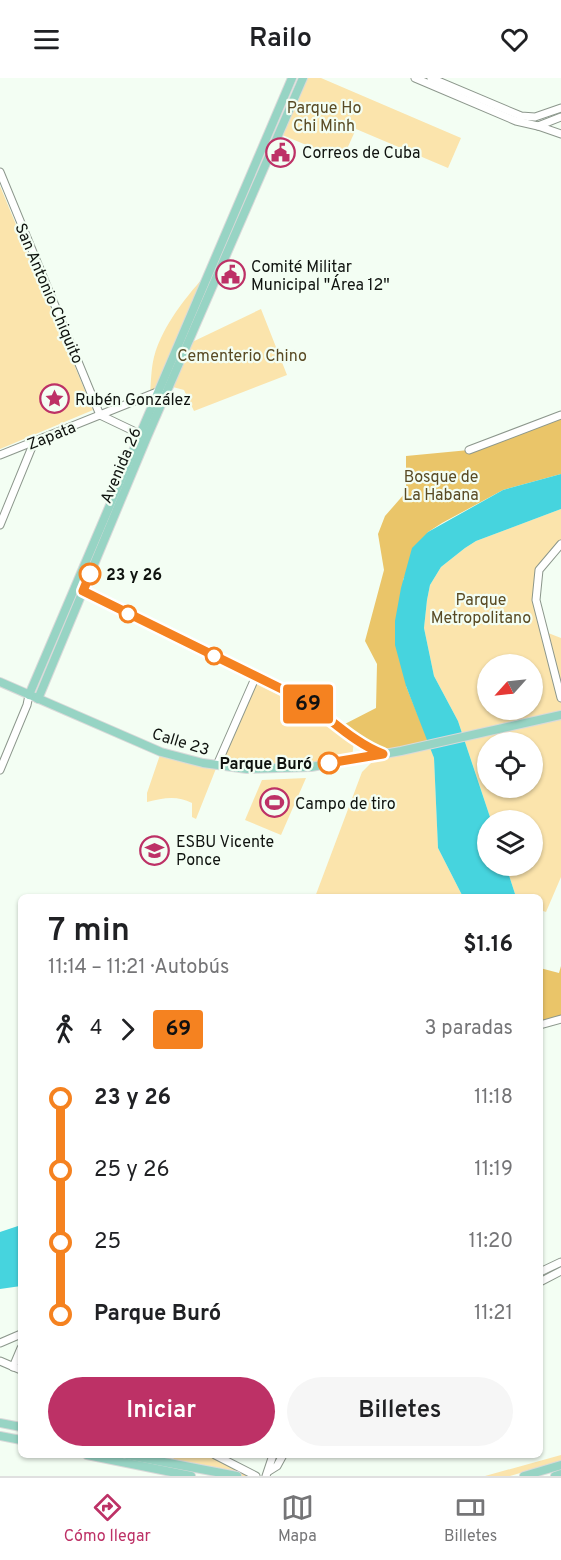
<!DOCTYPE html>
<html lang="es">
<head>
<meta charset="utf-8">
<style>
	:root { --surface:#fff; --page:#f6f6f6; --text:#202124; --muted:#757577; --line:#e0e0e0; --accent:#bd3166 }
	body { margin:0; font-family:Overpass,sans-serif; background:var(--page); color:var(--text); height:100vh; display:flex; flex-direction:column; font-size:22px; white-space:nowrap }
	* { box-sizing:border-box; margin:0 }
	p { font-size:20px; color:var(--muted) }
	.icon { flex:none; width:33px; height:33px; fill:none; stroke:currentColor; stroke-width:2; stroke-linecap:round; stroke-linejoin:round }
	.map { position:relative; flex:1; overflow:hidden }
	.details { position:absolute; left:18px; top:816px; width:525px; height:564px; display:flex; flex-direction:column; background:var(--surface); border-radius:9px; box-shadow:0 2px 4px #0004 }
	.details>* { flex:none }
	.badge { padding:0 12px; border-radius:4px; font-size:21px; line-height:39px }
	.needle { width:39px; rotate:243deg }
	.fabs { position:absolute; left:477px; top:576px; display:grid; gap:12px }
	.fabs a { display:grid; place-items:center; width:66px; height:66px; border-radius:50%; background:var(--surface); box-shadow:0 2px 4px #0004; font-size:30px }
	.map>.badge { position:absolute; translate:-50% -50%; box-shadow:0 0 0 3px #fff }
	.legs { display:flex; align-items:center; gap:9px; height:66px; padding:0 30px; font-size:20px }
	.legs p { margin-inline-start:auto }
	.head { display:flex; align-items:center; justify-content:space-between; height:102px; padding:0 30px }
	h1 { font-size:33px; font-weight:600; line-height:45px }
	.primary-button { display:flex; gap:12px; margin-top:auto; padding:12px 30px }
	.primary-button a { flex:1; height:69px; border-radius:36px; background:var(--accent); color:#fff; font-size:24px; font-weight:600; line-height:69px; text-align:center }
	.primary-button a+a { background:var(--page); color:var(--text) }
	ul { padding:0 30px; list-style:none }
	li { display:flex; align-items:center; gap:21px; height:72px; font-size:22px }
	li i { display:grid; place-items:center; width:9px; height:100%; margin:0 8px; background:currentColor }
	li i::after { content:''; width:15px; height:15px; margin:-8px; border:4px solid; border-radius:50%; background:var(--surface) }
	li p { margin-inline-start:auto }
	li:first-child i { background:linear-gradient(#0000 50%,currentColor 0) }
	li:last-child i { background:linear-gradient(currentColor 50%,#0000 0) }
	header { display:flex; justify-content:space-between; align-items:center; height:78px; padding:0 30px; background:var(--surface); font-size:27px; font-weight:600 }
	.tab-bar { display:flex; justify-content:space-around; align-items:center; height:84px; border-top:2px solid var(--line); background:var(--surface); font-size:16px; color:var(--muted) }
	.tab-bar a { display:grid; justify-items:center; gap:3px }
	.tab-bar .active { color:var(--accent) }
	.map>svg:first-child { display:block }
	.green { fill:#fbe4ac; fill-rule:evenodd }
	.forest { fill:#eac569 }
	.water { fill:#46d4de }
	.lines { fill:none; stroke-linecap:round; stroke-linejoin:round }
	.secondary-casing { stroke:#8c978c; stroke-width:9 }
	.primary-casing { stroke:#d9d9d9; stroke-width:10 }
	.secondary { stroke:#fff; stroke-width:7 }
	.primary { stroke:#97d4c4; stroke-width:8 }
	.line-1-casing { stroke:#fff; stroke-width:14 }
	.line-1 { stroke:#f58220; stroke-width:9 }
	.stop-1-dot { fill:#fff; stroke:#f58220; stroke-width:3 }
	.labels { text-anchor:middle; stroke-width:4.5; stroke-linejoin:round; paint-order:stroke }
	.park-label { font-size:16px; fill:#594a23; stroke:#f3fef3 }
	.poi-label { font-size:16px; fill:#0f130f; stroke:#f3fef3; text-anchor:start }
	.street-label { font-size:16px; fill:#0f130f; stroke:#f3fef3 }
	.stop-label { font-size:16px; font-weight:bold; fill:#0f130f; stroke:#f3fef3; text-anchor:start }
</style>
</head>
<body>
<header><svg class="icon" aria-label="menu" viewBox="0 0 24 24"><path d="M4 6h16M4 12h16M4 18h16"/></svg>Railo<svg class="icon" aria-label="heart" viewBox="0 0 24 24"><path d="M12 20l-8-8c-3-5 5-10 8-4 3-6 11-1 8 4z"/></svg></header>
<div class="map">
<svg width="561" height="1398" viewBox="0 0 561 1398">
	<rect width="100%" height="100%" fill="#f3fef3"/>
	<g class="green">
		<path d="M303,0H321L461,60L448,90L356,51L342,82L280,56Z"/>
		<path d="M0,108L93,332L0,371Z"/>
		<path d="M209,193L158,314L150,317C151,305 151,291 154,279C163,246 187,218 209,193Z"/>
		<path d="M261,231L287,297L194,333L184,312L169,308L188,266Z"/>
		<path d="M561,431V466L537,501L543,553L561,560V799L546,834L540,832V819H516L506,788H532V742H491L458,643L434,598L424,550L427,522L430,507L441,489L465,470L476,463ZM488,586H532V632H488ZM488,664H532V710H488Z"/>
		<path d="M256,598L298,619L354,662L352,681L311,689L217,688L196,741L192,739V725C177,717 163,720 147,724V715L161,674L217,687Z"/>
		<path d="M428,662L434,680L438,770L463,819H315L362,694L379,677L401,673Z"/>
		<path d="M306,700L281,757L245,742L262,702Z"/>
		<path d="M175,1377H215L256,1398H237L171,1386Z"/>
		<path d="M561,1377V1383L510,1398H485Z"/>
	</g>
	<g class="forest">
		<path d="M561,337V396L503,412L442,445L428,454L406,495L403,502L406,608L428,662C379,682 382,675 339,649L376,630L377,586L365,563L384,492L378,456L385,438L406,414V378L469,372Z"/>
		<path d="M561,888V941L540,947V890L559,895Z"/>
	</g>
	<g class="water">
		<path d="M561,396V431L476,463L465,470L441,489L430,507L427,522L424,550L434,598L458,643L491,742H488V788H506L516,819H463L438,770L434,680L406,608L395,567V543L401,510L412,470L428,454L503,412Z"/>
		<path d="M21,1147V1208L0,1211V1154Z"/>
	</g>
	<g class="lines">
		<defs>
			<g id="secondary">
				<path d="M415,0L516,43L538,48L561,39"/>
				<path d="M431,0L521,38L535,39L561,30"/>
				<path d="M538,48L561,56"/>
				<path d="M0,94L100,337"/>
				<path d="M100,337L144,358"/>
				<path d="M469,372L561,337"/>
				<path d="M0,377L162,312"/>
				<path d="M0,447L34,364"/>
				<path d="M561,466L539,492L536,522L561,620"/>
				<path d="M80,512L298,619C328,637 350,663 383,676"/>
				<path d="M217,687L256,598"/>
				<path d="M0,692L27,627L29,617"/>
				<path d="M540,947L561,941"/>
				<path d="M540,1194L561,1184"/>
				<path d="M540,1204L561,1193"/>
				<path d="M0,1265L21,1256"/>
				<path d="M0,1283L21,1292"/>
				<path d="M13,1289L21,1270"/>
				<path d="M215,1377L256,1398"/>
				<path d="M269,1393L277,1388L283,1377"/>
				<path d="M266,1398L273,1377"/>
			</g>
			<g id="primary">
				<path d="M0,604L161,674L203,685L247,691L311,689L401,673L561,637"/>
				<path d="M29,617L292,0"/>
				<path d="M38,621L147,359L303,0"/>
				<path d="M0,1345L21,1349"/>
				<path d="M0,1358L21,1362"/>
				<path d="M87,1377L191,1398"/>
				<path d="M127,1377L237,1398"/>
				<path d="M524,1398L561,1387"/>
				<path d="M555,1398L561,1396"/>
			</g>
		</defs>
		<use href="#secondary" class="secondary-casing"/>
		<use href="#primary" class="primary-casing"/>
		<use href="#secondary" class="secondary"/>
		<use href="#primary" class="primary"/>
	</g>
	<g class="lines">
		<defs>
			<path id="line-1" d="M90,496L83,513L298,619C328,637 350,663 383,676L329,685"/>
		</defs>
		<use href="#line-1" class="line-1-casing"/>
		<use href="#line-1" class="line-1"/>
	</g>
	<defs>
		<symbol id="civic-ring" viewBox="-11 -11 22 22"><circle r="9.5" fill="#f3fef3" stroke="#bd3166" stroke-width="1.5"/><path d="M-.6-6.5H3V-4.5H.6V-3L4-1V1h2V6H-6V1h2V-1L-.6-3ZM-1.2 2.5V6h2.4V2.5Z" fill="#bd3166"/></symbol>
		<symbol id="sight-ring" viewBox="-11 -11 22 22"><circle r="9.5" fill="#f3fef3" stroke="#bd3166" stroke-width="1.5"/><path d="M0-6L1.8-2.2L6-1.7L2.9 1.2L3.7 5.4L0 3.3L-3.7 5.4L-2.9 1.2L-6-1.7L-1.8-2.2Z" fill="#bd3166"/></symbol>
		<symbol id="stadium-ring" viewBox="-11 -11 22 22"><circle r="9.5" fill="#f3fef3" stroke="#bd3166" stroke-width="1.5"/><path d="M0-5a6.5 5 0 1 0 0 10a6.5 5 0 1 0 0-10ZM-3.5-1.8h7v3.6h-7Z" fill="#bd3166"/></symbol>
		<symbol id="school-ring" viewBox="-11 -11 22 22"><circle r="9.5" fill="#f3fef3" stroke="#bd3166" stroke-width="1.5"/><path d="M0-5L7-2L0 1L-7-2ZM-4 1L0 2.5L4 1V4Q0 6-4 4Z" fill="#bd3166"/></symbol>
	</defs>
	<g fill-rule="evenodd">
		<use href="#civic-ring" x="264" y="58" width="33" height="33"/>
		<use href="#civic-ring" x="214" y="180" width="33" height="33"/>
		<use href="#sight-ring" x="38" y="304" width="33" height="33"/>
		<use href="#stadium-ring" x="258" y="708" width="33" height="33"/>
		<use href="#school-ring" x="138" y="756" width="33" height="33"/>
	</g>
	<g class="stop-1-dot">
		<circle cx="90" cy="496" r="10"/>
		<circle cx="128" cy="536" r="8"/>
		<circle cx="214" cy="578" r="8"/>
		<circle cx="329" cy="685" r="10"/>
	</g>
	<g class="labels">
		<g class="park-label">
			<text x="324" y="35">Parque Ho<tspan x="324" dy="18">Chi Minh</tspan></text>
			<text x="242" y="283">Cementerio Chino</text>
			<text x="441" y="404">Bosque de<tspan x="441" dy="18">La Habana</tspan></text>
			<text x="481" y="527">Parque<tspan x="481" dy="18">Metropolitano</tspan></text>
		</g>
		<g class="poi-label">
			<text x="302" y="80">Correos de Cuba</text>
			<text x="251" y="194">Comité Militar<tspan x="251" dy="18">Municipal "Área 12"</tspan></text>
			<text x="75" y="327">Rubén González</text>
			<text x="295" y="731">Campo de tiro</text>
			<text x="176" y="769">ESBU Vicente<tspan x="176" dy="18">Ponce</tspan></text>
		</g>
		<g class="street-label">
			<text transform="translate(50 215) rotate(67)" y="6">San Antonio Chiquito</text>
			<text transform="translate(51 357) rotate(-22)" y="6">Zapata</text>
			<text transform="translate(120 387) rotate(-67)" y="6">Avenida 26</text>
			<text transform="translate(181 663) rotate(17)" y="6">Calle 23</text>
		</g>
		<g class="stop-label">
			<text x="106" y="502">23 y 26</text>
			<text x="312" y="691" text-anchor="end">Parque Buró</text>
		</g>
	</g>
</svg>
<div class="fabs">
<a><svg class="needle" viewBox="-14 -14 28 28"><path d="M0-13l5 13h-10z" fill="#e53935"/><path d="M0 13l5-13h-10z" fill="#757577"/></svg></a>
<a><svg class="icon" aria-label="locate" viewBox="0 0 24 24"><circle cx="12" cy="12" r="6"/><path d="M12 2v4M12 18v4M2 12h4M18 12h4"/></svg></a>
<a><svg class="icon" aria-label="layers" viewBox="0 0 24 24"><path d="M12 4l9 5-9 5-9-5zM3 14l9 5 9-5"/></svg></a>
</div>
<b class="badge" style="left:308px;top:626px;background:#f58220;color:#111">69</b>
<section class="details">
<div class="head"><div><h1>7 min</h1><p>11:14 – 11:21 · Autobús</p></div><b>$1.16</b></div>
<div class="legs"><svg class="icon" aria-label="walk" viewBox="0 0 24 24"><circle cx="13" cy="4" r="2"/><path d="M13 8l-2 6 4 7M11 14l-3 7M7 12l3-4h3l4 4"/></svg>4<svg class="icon" aria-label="forward" viewBox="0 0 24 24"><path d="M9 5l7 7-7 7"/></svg><b class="badge" style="background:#f58220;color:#111">69</b><p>3 paradas</p></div>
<ul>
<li><i style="color:#f58220"></i><b>23 y 26</b><p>11:18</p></li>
<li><i style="color:#f58220"></i><span>25 y 26</span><p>11:19</p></li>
<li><i style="color:#f58220"></i><span>25</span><p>11:20</p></li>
<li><i style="color:#f58220"></i><b>Parque Buró</b><p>11:21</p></li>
</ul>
<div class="primary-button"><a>Iniciar</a><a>Billetes</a></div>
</section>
</div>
<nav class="tab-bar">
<a class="active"><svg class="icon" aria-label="directions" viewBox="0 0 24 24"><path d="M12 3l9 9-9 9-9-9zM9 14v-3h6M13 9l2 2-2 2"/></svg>Cómo llegar</a>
<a><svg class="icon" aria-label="map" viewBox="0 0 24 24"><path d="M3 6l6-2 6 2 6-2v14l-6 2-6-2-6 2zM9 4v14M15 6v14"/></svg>Mapa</a>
<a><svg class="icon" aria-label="tickets" viewBox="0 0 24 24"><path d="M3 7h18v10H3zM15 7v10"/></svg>Billetes</a>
</nav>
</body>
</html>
